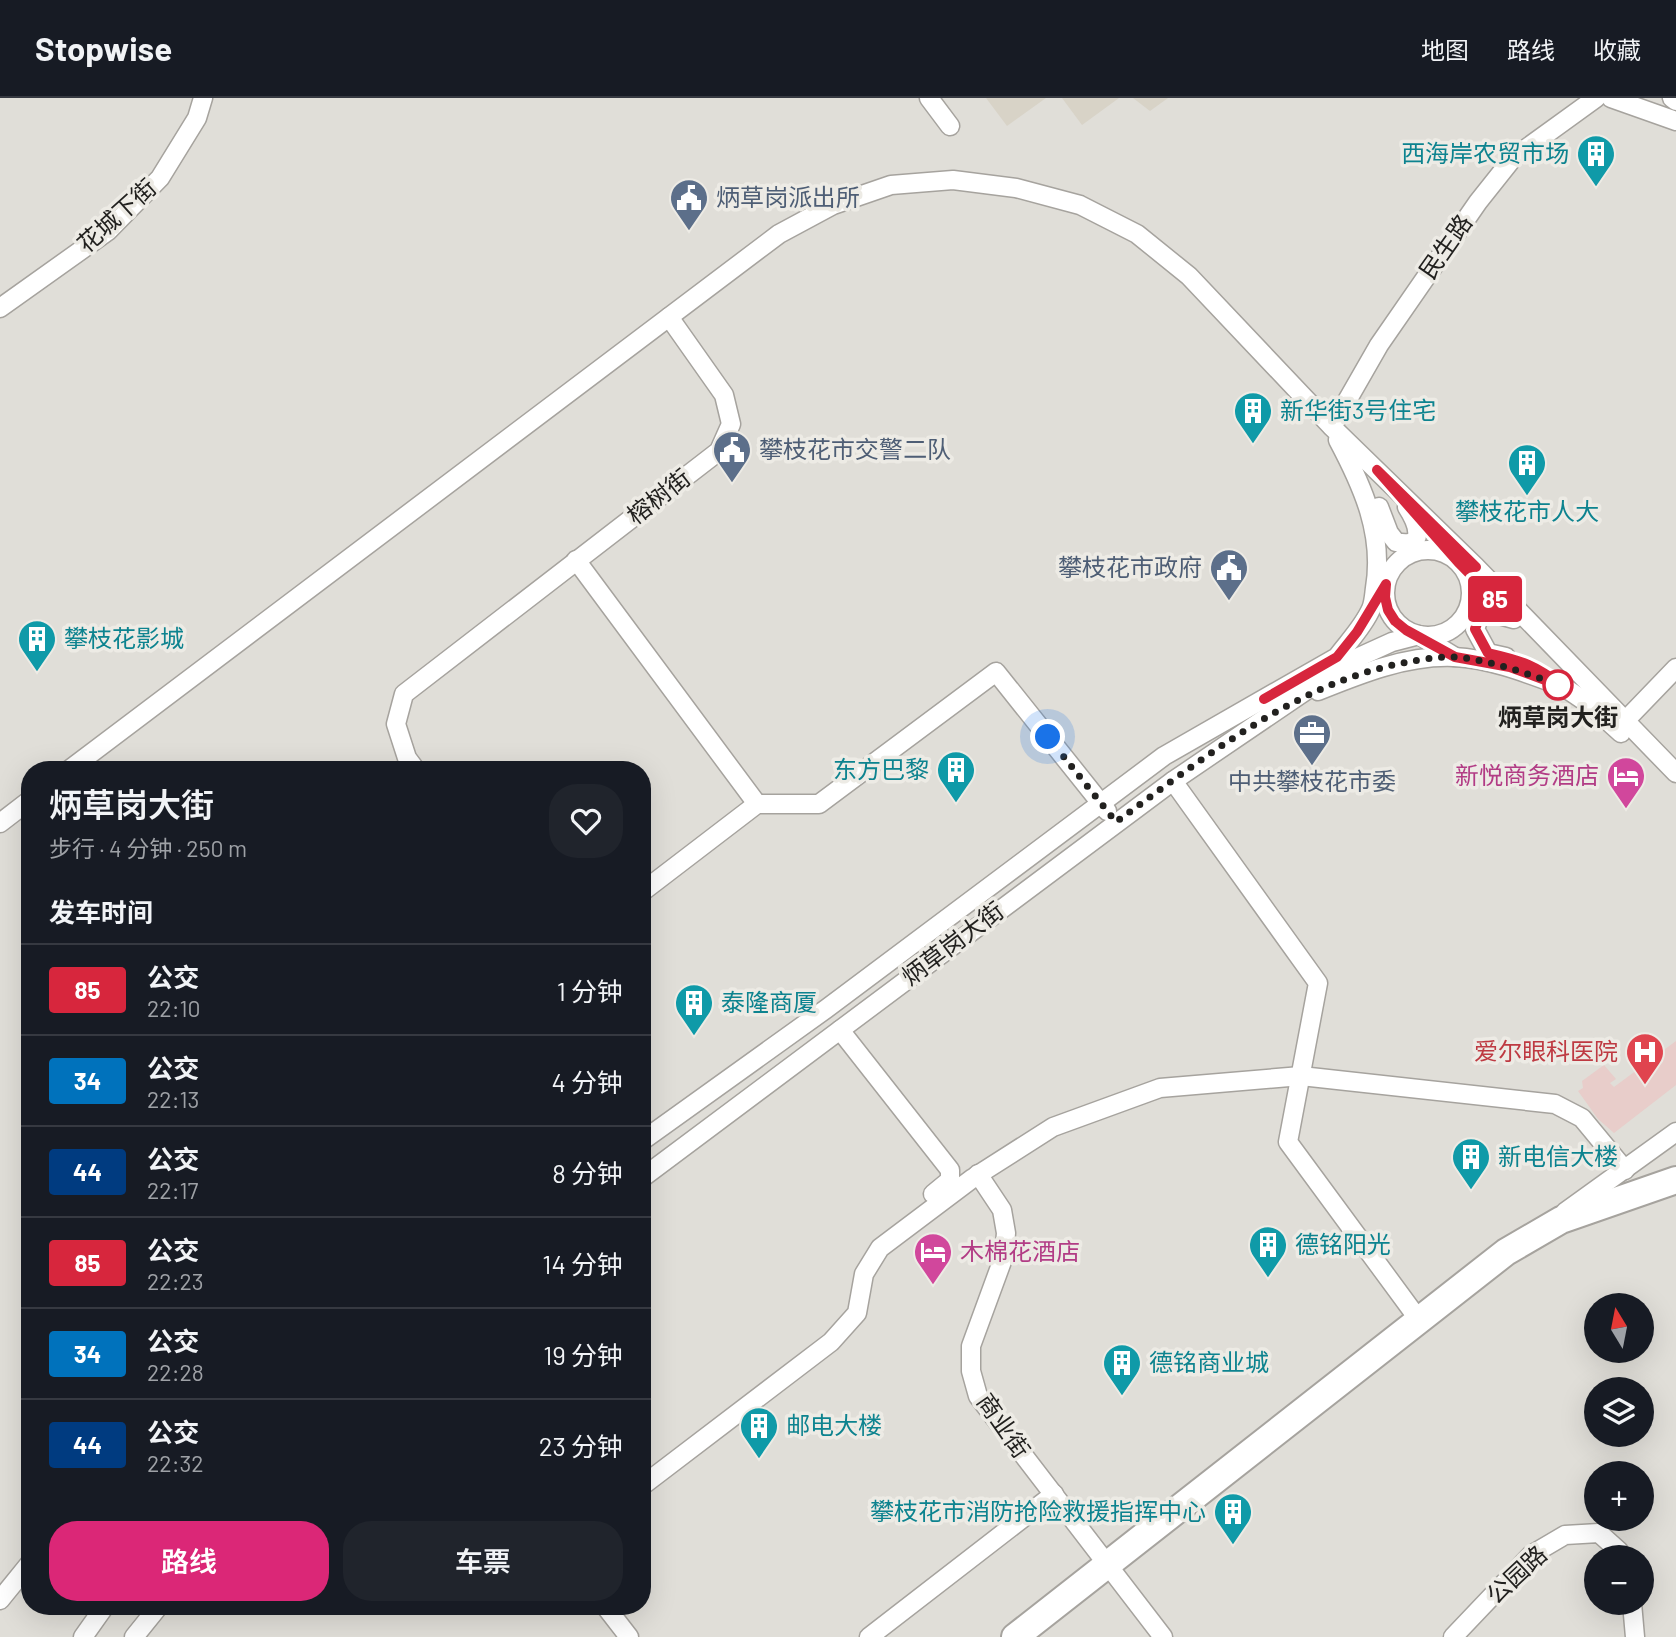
<!DOCTYPE html>
<html lang="zh">
<head>
<meta charset="utf-8">
<style>
	:root { --surface:#171b24; --page:#20242c; --text:#f1f3f6; --muted:#9ea1a6; --line:#363941; --accent:#db2777 }
	body { margin:0; font-family:Barlow,"Noto Sans SC",sans-serif; background:var(--page); color:var(--text); height:100vh; display:flex; flex-direction:column; font-size:26px; white-space:nowrap }
	* { box-sizing:border-box; margin:0 }
	p { font-size:23px; color:var(--muted) }
	.icon { flex:none; width:38px; height:38px; fill:none; stroke:currentColor; stroke-width:2; stroke-linecap:round; stroke-linejoin:round }
	.map { position:relative; flex:1; overflow:hidden }
	.side { position:absolute; left:21px; top:663px; width:630px; height:854px; display:flex; flex-direction:column; background:var(--surface); border-radius:28px; box-shadow:0 7px 28px #0002 }
	.side>* { flex:none }
	.badge { padding:0 14px; border-radius:5px; font-size:24px; line-height:46px }
	.needle { width:46px; rotate:350deg }
	.tools { position:absolute; left:1584px; top:1195px; display:grid; gap:14px }
	.tools a { display:grid; place-items:center; width:70px; height:70px; border-radius:50%; background:var(--surface); box-shadow:0 7px 28px #0002; font-size:35px }
	.you { position:absolute; width:35px; height:35px; margin:-18px; border:5px solid #fff; border-radius:50%; background:#1a73e8; box-shadow:0 0 0 10px #1a73e833 }
	.map>.badge { position:absolute; translate:-50% -50%; box-shadow:0 0 0 4px #fff }
	h2 { padding:0 28px; font-size:26px; line-height:63px }
	.round { display:grid; place-items:center; flex:none; width:74px; height:74px; border-radius:28px; background:var(--page) }
	.headline { display:flex; align-items:center; justify-content:space-between; height:119px; padding:0 28px }
	h1 { font-size:33px; font-weight:600; line-height:52px }
	.primary-button { display:flex; gap:14px; margin-top:auto; padding:14px 28px }
	.primary-button a { flex:1; height:80px; border-radius:28px; background:var(--accent); color:#fff; font-size:28px; font-weight:600; line-height:80px; text-align:center }
	.primary-button a+a { background:var(--page); color:var(--text) }
	ul { padding:0; list-style:none }
	li { display:flex; align-items:center; gap:21px; height:91px; padding:0 28px; border-top:2px solid var(--line) }
	li div { flex:1 }
	li b { display:block; font-size:26px }
	li em { font-style:normal }
	li .badge { min-width:77px; font-weight:700; text-align:center }
	header { display:flex; align-items:center; gap:42px; box-sizing:border-box; height:98px; padding:0 35px; background:var(--surface); border-bottom:2px solid var(--line) }
	header strong { font-size:33px }
	nav { display:flex; gap:38px; margin-inline-start:auto; font-size:24px }
	.map>svg:first-child { display:block }
	.built { fill:#d8d3c7 }
	.medical { fill:#e8cdca }
	.lines { fill:none; stroke-linecap:round; stroke-linejoin:round }
	.minor-casing { stroke:#a6a39e; stroke-width:21 }
	.highway-casing { stroke:#a6a39e; stroke-width:30 }
	.minor { stroke:#fff; stroke-width:18 }
	.highway { stroke:#fff; stroke-width:26 }
	.line-casing { stroke:#fff; stroke-width:16 }
	.line { stroke:#d7263d; stroke-width:10 }
	.walk { stroke:#22211f; stroke-width:7; stroke-dasharray:0 12.6 }
	.stop-dot { fill:#fff; stroke:#d7263d; stroke-width:3.5 }
	.labels { text-anchor:middle; stroke-width:7; stroke-linejoin:round; paint-order:stroke }
	.culture-label { font-size:24px; fill:#0d838f; stroke:#edebe5; text-anchor:start }
	.service-label { font-size:24px; fill:#4e5e75; stroke:#edebe5; text-anchor:start }
	.street-label { font-size:24px; fill:#22211f; stroke:#edebe5 }
	.stop-label { font-size:24px; font-weight:bold; fill:#22211f; stroke:#edebe5 }
	.hotel-label { font-size:24px; fill:#b23c85; stroke:#edebe5; text-anchor:end }
	.health-label { font-size:24px; fill:#be3a42; stroke:#edebe5; text-anchor:end }
</style>
</head>
<body>
<header>
<strong>Stopwise</strong>
<nav><a>地图</a><a>路线</a><a>收藏</a></nav>
</header>
<div class="map">
<svg width="1676" height="1539" viewBox="0 0 1676 1539">
	<rect width="100%" height="100%" fill="#e0ded8"/>
	<g class="built">
		<path d="M986,0H1046L1007,28Z"/>
		<path d="M1062,0H1119L1082,27Z"/>
		<path d="M1133,0H1168L1150,13Z"/>
	</g>
	<path class="medical" d="M1676,943V987L1614,1035L1598,1021L1578,993L1583,990L1582,983L1604,967L1616,981L1610,985L1614,989Z"/>
	<g class="lines">
		<defs>
			<g id="minor">
				<path d="M929,0L950,28"/>
				<path d="M1611,0L1676,23"/>
				<path d="M1672,0L1676,3"/>
				<path d="M0,210L108,133L160,80L197,20L203,0"/>
				<path d="M1332,329L1379,247L1478,104L1513,60L1596,0"/>
				<path d="M1379,409L1389,435L1396,444C1427,451 1418,426 1407,409"/>
				<circle cx="1428" cy="495" r="43"/>
				<path d="M576,462L757,706"/>
				<path d="M1506,559L1488,555L1475,531L1479,520L1492,515L1514,521"/>
				<path d="M1555,583L1589,606L1621,635"/>
				<path d="M1318,593C1360,576 1407,557 1454,559C1492,561 1529,576 1564,589"/>
				<path d="M1624,624L1676,570"/>
				<path d="M69,672L779,136L833,107L891,87L953,82L1016,90L1080,107L1137,136L1189,178L1332,329L1476,469L1676,675"/>
				<path d="M416,672L407,660L396,626L404,596L719,353L731,326L724,297L669,219"/>
				<path d="M1173,683L1318,885L1288,1044L1419,1222"/>
				<path d="M0,725L30,702"/>
				<path d="M642,794L757,706H819L996,574L1107,713"/>
				<path d="M840,932L950,1072V1082L933,1096"/>
				<path d="M642,1043L826,911L1164,658L1337,559C1349,543 1363,529 1371,511C1374,504 1374,497 1375,490C1384,436 1363,389 1338,342"/>
				<path d="M978,1076L1002,1112L1006,1135L1004,1158L971,1248V1273L978,1298L1163,1539"/>
				<path d="M642,1080L1173,683L1348,564L1392,544L1419,537L1455,559"/>
				<path d="M1565,1114L1676,1034"/>
				<path d="M642,1388L831,1244L857,1215L864,1176L880,1150L973,1080L1053,1029L1160,990L1301,978L1555,1006L1582,1020L1625,1072"/>
				<path d="M0,1502L30,1465"/>
				<path d="M1632,1505L1635,1539"/>
				<path d="M605,1508L629,1539"/>
				<path d="M83,1539L105,1508"/>
				<path d="M134,1539L159,1508"/>
				<path d="M869,1539L1054,1396"/>
				<path d="M1453,1539L1531,1457L1565,1437L1599,1435L1619,1453L1621,1460"/>
			</g>
			<path id="highway" d="M1015,1539L1506,1154L1561,1122L1676,1082"/>
		</defs>
		<use href="#minor" class="minor-casing"/>
		<use href="#highway" class="highway-casing"/>
		<use href="#minor" class="minor"/>
		<use href="#highway" class="highway"/>
	</g>
	<g class="lines">
		<defs>
			<path id="line" d="M1264,601L1337,559L1357,534L1386,486L1385,499L1388,512L1395,523L1406,532L1455,559L1510,569L1564,589C1535,567 1523,563 1488,555L1475,531L1479,520L1492,515L1514,521L1458,464L1377,372L1476,469"/>
		</defs>
		<use href="#line" class="line-casing"/>
		<use href="#line" class="line"/>
		<path class="walk" d="M1048,639L1116,724C1204,660 1294,586 1403,565C1420,562 1439,558 1456,559C1494,563 1529,576 1564,589L1558,587"/>
	</g>
	<defs>
		<symbol id="building-pin" viewBox="-11 -11 22 30"><path d="M0 17L-7.5 6A9.5 9.5 0 1 1 7.5 6Z" fill="#0f9aa8" stroke="#edebe5"/><path d="M-4-6H4V6H1V3H-1V6H-4ZM-2.5-4.3h1.7v1.8h-1.7ZM.8-4.3h1.7v1.8H.8ZM-2.5-1h1.7V.8h-1.7ZM.8-1h1.7V.8H.8Z" fill="#fff"/></symbol>
		<symbol id="civic-pin" viewBox="-11 -11 22 30"><path d="M0 17L-7.5 6A9.5 9.5 0 1 1 7.5 6Z" fill="#5c6f8a" stroke="#edebe5"/><path d="M-.6-6.5H3V-4.5H.6V-3L4-1V1h2V6H-6V1h2V-1L-.6-3ZM-1.2 2.5V6h2.4V2.5Z" fill="#fff"/></symbol>
		<symbol id="office-pin" viewBox="-11 -11 22 30"><path d="M0 17L-7.5 6A9.5 9.5 0 1 1 7.5 6Z" fill="#5c6f8a" stroke="#edebe5"/><path d="M-6-3h4V-5.5h4V-3h4V5H-6ZM-1-4.5V-3h2v-1.5ZM-6 0V1H6V0Z" fill="#fff"/></symbol>
		<symbol id="hotel-pin" viewBox="-11 -11 22 30"><path d="M0 17L-7.5 6A9.5 9.5 0 1 1 7.5 6Z" fill="#d1479c" stroke="#edebe5"/><path d="M-6-4.5h1.5V1H6V5H4.5V3h-9V5H-6ZM-4 0a1.8 1.8 0 1 1 3.6 0ZM.5 0V-2.5h3Q6-2.5 6 0Z" fill="#fff"/></symbol>
		<symbol id="hospital-pin" viewBox="-11 -11 22 30"><path d="M0 17L-7.5 6A9.5 9.5 0 1 1 7.5 6Z" fill="#e0444e" stroke="#edebe5"/><path d="M-5-5h3v3.5h4V-5h3V5h-3V1.5h-4V5h-3Z" fill="#fff"/></symbol>
	</defs>
	<g fill-rule="evenodd">
		<use href="#building-pin" x="1574" y="34" width="44" height="60"/>
		<use href="#civic-pin" x="667" y="78" width="44" height="60"/>
		<use href="#building-pin" x="1231" y="291" width="44" height="60"/>
		<use href="#civic-pin" x="710" y="330" width="44" height="60"/>
		<use href="#building-pin" x="1505" y="343" width="44" height="60"/>
		<use href="#civic-pin" x="1207" y="448" width="44" height="60"/>
		<use href="#building-pin" x="15" y="519" width="44" height="60"/>
		<use href="#office-pin" x="1290" y="613" width="44" height="60"/>
		<use href="#building-pin" x="934" y="650" width="44" height="60"/>
		<use href="#hotel-pin" x="1604" y="656" width="44" height="60"/>
		<use href="#building-pin" x="672" y="883" width="44" height="60"/>
		<use href="#hospital-pin" x="1623" y="932" width="44" height="60"/>
		<use href="#building-pin" x="1449" y="1037" width="44" height="60"/>
		<use href="#building-pin" x="1246" y="1125" width="44" height="60"/>
		<use href="#hotel-pin" x="911" y="1132" width="44" height="60"/>
		<use href="#building-pin" x="1100" y="1243" width="44" height="60"/>
		<use href="#building-pin" x="737" y="1306" width="44" height="60"/>
		<use href="#building-pin" x="1211" y="1392" width="44" height="60"/>
	</g>
	<circle class="stop-dot" cx="1558" cy="587" r="14"/>
	<g class="labels">
		<g class="culture-label">
			<text x="1569" y="64" text-anchor="end">西海岸农贸市场</text>
			<text x="1280" y="321">新华街3号住宅</text>
			<text x="1527" y="422" text-anchor="middle">攀枝花市人大</text>
			<text x="64" y="549">攀枝花影城</text>
			<text x="929" y="680" text-anchor="end">东方巴黎</text>
			<text x="721" y="913">泰隆商厦</text>
			<text x="1498" y="1067">新电信大楼</text>
			<text x="1295" y="1155">德铭阳光</text>
			<text x="1149" y="1273">德铭商业城</text>
			<text x="786" y="1336">邮电大楼</text>
			<text x="1206" y="1422" text-anchor="end">攀枝花市消防抢险救援指挥中心</text>
		</g>
		<g class="service-label">
			<text x="716" y="108">炳草岗派出所</text>
			<text x="759" y="360">攀枝花市交警二队</text>
			<text x="1202" y="478" text-anchor="end">攀枝花市政府</text>
			<text x="1312" y="692" text-anchor="middle">中共攀枝花市委</text>
		</g>
		<g class="street-label">
			<text transform="translate(117 118) rotate(-42)" y="8">花城下街</text>
			<text transform="translate(1446 149) rotate(-55)" y="8">民生路</text>
			<text transform="translate(659 399) rotate(-38)" y="8">榕树街</text>
			<text transform="translate(953 846) rotate(-37)" y="8">炳草岗大街</text>
			<text transform="translate(1003 1328) rotate(55)" y="8">商业街</text>
			<text transform="translate(1517 1477) rotate(-43)" y="8">公园路</text>
		</g>
		<g class="stop-label">
			<text x="1558" y="628">炳草岗大街</text>
		</g>
		<g class="hotel-label">
			<text x="1599" y="686">新悦商务酒店</text>
			<text x="960" y="1162" text-anchor="start">木棉花酒店</text>
		</g>
		<g class="health-label">
			<text x="1618" y="962">爱尔眼科医院</text>
		</g>
	</g>
</svg>
<div class="tools">
<a><svg class="needle" viewBox="-14 -14 28 28"><path d="M0-13l5 13h-10z" fill="#e53935"/><path d="M0 13l5-13h-10z" fill="#9ea1a6"/></svg></a>
<a><svg class="icon" aria-label="layers" viewBox="0 0 24 24"><path d="M12 4l9 5-9 5-9-5zM3 14l9 5 9-5"/></svg></a>
<a>+</a>
<a>−</a>
</div>
<div class="you" style="left:1048px;top:639px"></div>
<b class="badge" style="left:1495px;top:501px;background:#d7263d;color:#fff">85</b>
<section class="side">
<div class="headline"><div><h1>炳草岗大街</h1><p>步行 · 4 分钟 · 250 m</p></div><a class="round"><svg class="icon" aria-label="heart" viewBox="0 0 24 24"><path d="M12 20l-8-8c-3-5 5-10 8-4 3-6 11-1 8 4z"/></svg></a></div>
<h2>发车时间</h2>
<ul>
<li><span class="badge" style="background:#d7263d;color:#fff">85</span><div><b>公交</b><p>22:10</p></div><em>1 分钟</em></li>
<li><span class="badge" style="background:#0072bc;color:#fff">34</span><div><b>公交</b><p>22:13</p></div><em>4 分钟</em></li>
<li><span class="badge" style="background:#003b80;color:#fff">44</span><div><b>公交</b><p>22:17</p></div><em>8 分钟</em></li>
<li><span class="badge" style="background:#d7263d;color:#fff">85</span><div><b>公交</b><p>22:23</p></div><em>14 分钟</em></li>
<li><span class="badge" style="background:#0072bc;color:#fff">34</span><div><b>公交</b><p>22:28</p></div><em>19 分钟</em></li>
<li><span class="badge" style="background:#003b80;color:#fff">44</span><div><b>公交</b><p>22:32</p></div><em>23 分钟</em></li>
</ul>
<div class="primary-button"><a>路线</a><a>车票</a></div>
</section>
</div>
</body>
</html>
